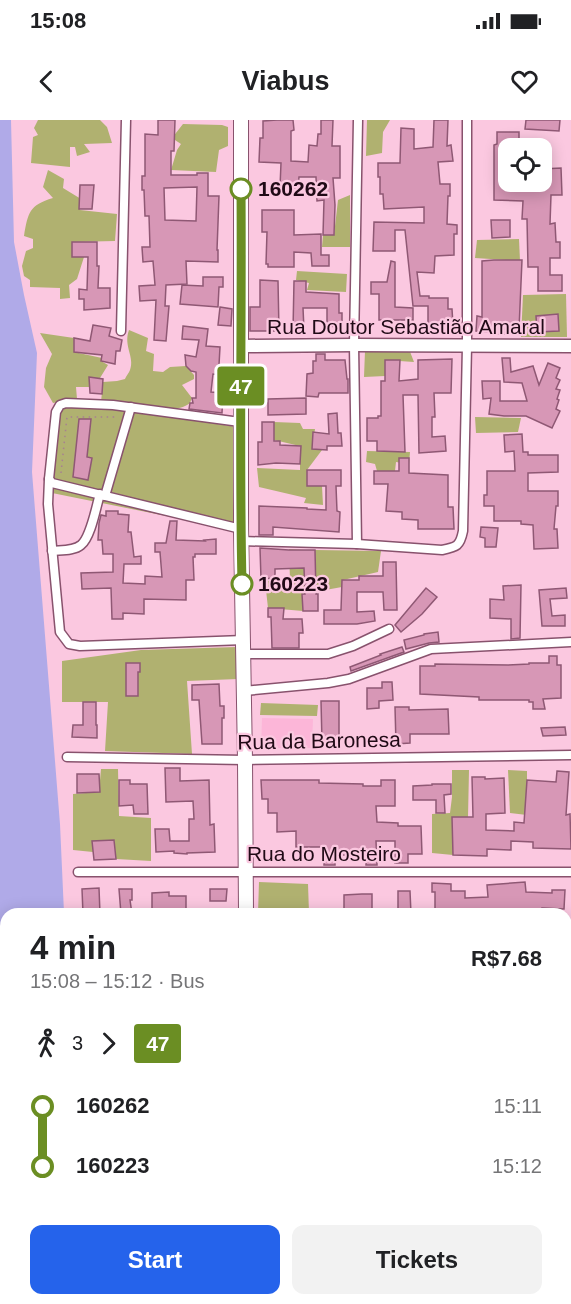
<!DOCTYPE html>
<html lang="en">
<head>
<meta charset="utf-8">
<style>
	:root { --surface:#fff; --page:#f2f2f2; --text:#202124; --muted:#757577; --accent:#2563eb }
	body { margin:0; font-family:Arial,sans-serif; background:var(--page); color:var(--text); height:100vh; display:flex; flex-direction:column; font-size:22px; white-space:nowrap }
	* { box-sizing:border-box; margin:0 }
	p { font-size:20px; color:var(--muted) }
	.icon { flex:none; width:33px; height:33px; fill:none; stroke:currentColor; stroke-width:2; stroke-linecap:round; stroke-linejoin:round }
	.map { position:relative; flex:1; overflow:hidden }
	.side { position:absolute; left:0px; top:788px; width:572px; height:398px; display:flex; flex-direction:column; background:var(--surface); border-radius:18px 18px 0 0; box-shadow:0 3px 15px #0003 }
	.side>* { flex:none }
	.badge { padding:0 12px; border-radius:4px; font-size:21px; line-height:39px }
	.fabs { position:absolute; left:498px; top:18px; display:grid; gap:12px }
	.fabs a { display:grid; place-items:center; width:54px; height:54px; border-radius:12px; background:var(--surface); box-shadow:0 3px 15px #0003; font-size:30px }
	.map>.badge { position:absolute; translate:-50% -50%; box-shadow:0 0 0 3px #fff }
	.legs { display:flex; align-items:center; gap:9px; height:66px; padding:0 30px; font-size:20px }
	.legs p { margin-inline-start:auto }
	.summary { display:flex; align-items:center; justify-content:space-between; height:102px; padding:0 30px }
	h1 { font-size:33px; font-weight:800; line-height:45px }
	.primary-button { display:flex; gap:12px; margin-top:auto; padding:12px 30px }
	.primary-button a { flex:1; height:69px; border-radius:12px; background:var(--accent); color:#fff; font-size:24px; font-weight:800; line-height:69px; text-align:center }
	.primary-button a+a { background:var(--page); color:var(--text) }
	ul { padding:0 30px; list-style:none }
	li { display:flex; align-items:center; gap:21px; height:60px; font-size:22px }
	li i { display:grid; place-items:center; width:9px; height:100%; margin:0 8px; background:currentColor }
	li i::after { content:''; width:15px; height:15px; margin:-8px; border:4px solid; border-radius:50%; background:var(--surface) }
	li p { margin-inline-start:auto }
	li:first-child i { background:linear-gradient(#0000 50%,currentColor 0) }
	li:last-child i { background:linear-gradient(currentColor 50%,#0000 0) }
	.status { display:flex; justify-content:space-between; align-items:center; height:42px; padding:0 30px; background:var(--surface); direction:ltr }
	.status svg { height:16px; fill:currentColor }
	header { display:flex; justify-content:space-between; align-items:center; height:78px; padding:0 30px; background:var(--surface); font-size:27px; font-weight:800 }
	.map>svg:first-child { display:block }
	.built { fill:#fcb6d8 }
	.green { fill:#b0b170 }
	.water { fill:#b0aae8 }
	.building { fill:#d797b6; stroke:#8f5874; stroke-width:1.5; fill-rule:evenodd }
	.lines { fill:none; stroke-linecap:round; stroke-linejoin:round }
	.street-casing { stroke:#88526d; stroke-width:11 }
	.secondary-casing { stroke:#88526d; stroke-width:15 }
	.primary-casing { stroke:#88526d; stroke-width:16 }
	.path { stroke:#a77f92; stroke-width:1.5; stroke-dasharray:1.5 4.5; stroke-linecap:butt }
	.street { stroke:#fff; stroke-width:8 }
	.secondary { stroke:#fff; stroke-width:12 }
	.primary { stroke:#fff; stroke-width:14 }
	.line-1-casing { stroke:#fff; stroke-width:14 }
	.line-1 { stroke:#6b8e23; stroke-width:9 }
	.stop-1-dot { fill:#fff; stroke:#6b8e23; stroke-width:3 }
	.labels { text-anchor:middle; stroke-width:4.5; stroke-linejoin:round; paint-order:stroke }
	.stop-label { font-size:21px; font-weight:bold; fill:#200a16; stroke:#fbc8e0; text-anchor:start }
	.street-label { font-size:21px; fill:#200a16; stroke:#fbc8e0 }
</style>
</head>
<body>
<div class="status"><b>15:08</b><svg viewBox="0 0 49 12"><path d="M0 12V9h3v3zM5 12V6h3v6zM10 12V3h3v9zM15 12V0h3v12zM26 1h20v11H26zM47 4h2v5h-2z"/></svg></div>
<header><svg class="icon" aria-label="back" viewBox="0 0 24 24"><path d="M15 5l-7 7 7 7"/></svg>Viabus<svg class="icon" aria-label="heart" viewBox="0 0 24 24"><path d="M12 20l-8-8c-3-5 5-10 8-4 3-6 11-1 8 4z"/></svg></header>
<div class="map">
<svg width="571" height="1184" viewBox="0 0 571 1184">
	<rect width="100%" height="100%" fill="#fbc8e0"/>
	<path class="built" d="M262,598L313,599L312,628H261Z"/>
	<g class="green">
		<path d="M38,0H100L107,7L112,23L84,24L90,32L77,36L75,27H70V47L31,43L33,17L38,15L34,8Z"/>
		<path d="M367,0H390L383,12L382,33L366,36Z"/>
		<path d="M183,4L222,5L228,7V26L219,30L216,52L171,50L177,30L181,24L172,18Z"/>
		<path d="M48,50L64,59L63,68L81,79L80,90L117,94L115,121L72,122V137H84L77,159L69,165L70,178L60,179V168L30,167V160L24,156L22,146L26,131L33,128V119L24,116C28,93 29,85 53,78L43,67Z"/>
		<path d="M350,75V127H322L323,115H334L338,80Z"/>
		<path d="M519,119L520,141L475,138L477,120Z"/>
		<path d="M297,151L347,154L346,172L307,170L309,163L296,160Z"/>
		<path d="M566,174L567,217H521L523,175Z"/>
		<path d="M129,210L148,218L146,231L154,234L153,251L163,252L170,247L186,246L194,255V259L182,265L192,278C190,282 191,283 187,285C171,295 121,284 101,282L103,262L117,261L125,259C126,256 129,253 130,250C135,237 123,226 129,210Z"/>
		<path d="M40,213L74,218V232L102,238L101,241L108,245L100,258H89L90,267H76L77,279L53,283L44,267L46,248L52,234Z"/>
		<path d="M409,229L414,242L385,240V256L364,257L365,231Z"/>
		<path d="M58,286L106,287L237,307L236,410L52,373Z"/>
		<path d="M475,297L521,298L518,312L476,313Z"/>
		<path d="M274,302L300,303L303,309H315L312,329L322,330L307,350V366H322L323,385L304,383L306,378L259,367L257,348L300,350V326L274,320Z"/>
		<path d="M367,331L410,332L409,344L396,342L395,351H377L375,344L366,342Z"/>
		<path d="M289,429L304,430L305,461L316,460L315,430L381,431L378,452L343,460L342,467L303,474V491L268,488L265,461L290,460Z"/>
		<path d="M237,527L238,559L187,561L192,634L105,631L108,582H62V541L141,530Z"/>
		<path d="M261,583L318,585L317,596L260,595Z"/>
		<path d="M101,649H118L119,696L151,698V741L116,739L114,720L93,721V732L73,730V674L99,672Z"/>
		<path d="M452,650H469L468,697H452L453,735L432,733V694L450,693L452,677Z"/>
		<path d="M508,650L527,651V695L510,693Z"/>
		<path d="M259,762L308,764L309,793H258Z"/>
		<path d="M114,1179H236V1184H116Z"/>
		<path d="M258,1179H341V1184H259Z"/>
	</g>
	<path class="water" d="M0,0H11L14,122L24,175L37,233L32,352L60,704L64,793L6,794V1179H59V1184H0Z"/>
	<g class="building">
		<path d="M158,0H175L174,31H171V55H197V53H208V76H219L217,130H218V142L186,141L187,164L166,165L165,186H169L166,221L154,220L156,180L140,181L139,166L155,165L153,141L143,142L142,127H150L149,96H145L144,70H142V56H145V14L158,15ZM197,67L196,101L165,100L164,68Z"/>
		<path d="M277,0H293L294,10L291,11V41L308,42L309,25L317,26L318,14H321V0H333L332,26H340V58H333L335,85L334,115H323L324,80L317,81L316,57H299L298,68L280,67L281,43L259,42L260,18H263V1Z"/>
		<path d="M434,0H448L447,26L451,25L453,41L438,42L440,64H450V76H448L447,104L457,105V114H454V135L435,136L434,153L417,152L420,176H429V178H448V189H452L453,205L428,206V186H413L405,110H395V131H373L374,102L424,103V87L384,89L383,74H380V57H378V43H400L401,8L414,9V29L433,27Z"/>
		<path d="M526,0H560L559,11L525,9Z"/>
		<path d="M497,12H519V24H516V28H505L507,48H508V64L533,65V62H542V49L561,48L562,75H551L550,104L555,103L556,122H560V138H550V155H562V171H538V147H528L527,99H522L523,81L494,80V25L497,24Z"/>
		<path d="M80,65H94L92,89H79Z"/>
		<path d="M262,90H294V115L321,114V135H329V146H312L311,133L294,132V147H268V144H266L267,112H262Z"/>
		<path d="M491,100H510V117L492,118Z"/>
		<path d="M72,122H97V146H99L98,168H110V188L84,190V179H79V169L87,170L88,137H72Z"/>
		<path d="M494,140H522L519,209L505,208L504,214H494V212L476,211L477,196L482,197V141Z"/>
		<path d="M391,141L395,142V187L413,188V200H379V174H371V162H387Z"/>
		<path d="M203,157H223V167H219L218,187L180,184L182,165L203,166Z"/>
		<path d="M260,160L278,161L279,211H250V187H260Z"/>
		<path d="M294,161H306V172L339,174V193H342V207L327,206V188H303L304,210H293Z"/>
		<path d="M220,187L232,189L231,206L218,205Z"/>
		<path d="M558,194L559,211L537,212L536,196Z"/>
		<path d="M93,205L111,208L109,216L122,220L120,231H116L115,244L101,241L102,235L74,232V218L90,221Z"/>
		<path d="M183,206L208,209L206,226L220,227L219,245H222L220,255L213,254L211,272L223,273L222,293L189,289L190,283H193L192,278H196V252L191,251L186,246L185,235L196,237L199,220L182,219Z"/>
		<path d="M316,234H325V240H345L347,259H348V273H319L318,277L306,276L307,254L313,253V241H316Z"/>
		<path d="M502,238H510L511,252L533,246L539,265L548,243L560,248L556,258L560,260L556,269L560,270L557,279L559,280L556,289L560,291L552,308L526,296H504L489,294L491,278L483,279L482,261H500V281H527L522,263L504,262Z"/>
		<path d="M452,239L451,273H434L435,297H432V317L445,316L446,331L419,333L418,275H403L405,332L377,331V321H367V298H378V296H381V261H385V240H400L399,261L418,259V240Z"/>
		<path d="M89,257L103,259L102,274L90,273Z"/>
		<path d="M306,278V294L268,295V279Z"/>
		<path d="M337,293L338,313H341L342,326H327V330L312,329L313,312L329,314L328,294Z"/>
		<path d="M79,299H91L87,337L92,338L88,360L73,357Z"/>
		<path d="M262,302H274V321H280V325L301,326L300,344L276,343L258,345V322H262Z"/>
		<path d="M522,314L523,332H528V335H558V352L528,353V371H558V386H556L554,409H557L558,428L534,429L533,405L521,404V401H494V386H484V375H487V351H515L514,331L505,332L504,315Z"/>
		<path d="M399,338H409V353L448,355V387H453L454,409H418V400L402,399V392L386,391L388,364H374V351H399Z"/>
		<path d="M307,350H341V366H336L337,391L340,392L339,412L273,407V415H259V386L307,388V389L326,390V366H307Z"/>
		<path d="M106,391H118V394L129,395L128,412H131L134,437L141,436V444H124L123,463L145,464V456L162,457L160,432H155V423H166L170,401H177L176,420L205,421L204,420L216,419V434H195V437H193L194,460H186V480L144,479V494L123,493V499H112L111,468L82,469L81,453L113,452V434H103L102,420H98L99,403L101,395L106,396Z"/>
		<path d="M481,407L498,408L496,427H485V418L480,417Z"/>
		<path d="M260,428L289,430H315L316,474H318V491H303L302,474H305L304,448L275,449V458L261,459Z"/>
		<path d="M383,442H396L397,490H384L383,472H357V492L374,491L375,501L357,504H324V490H341L342,460H359V456H383Z"/>
		<path d="M521,465L520,518L511,519V499L490,498V479L504,480L503,466Z"/>
		<path d="M426,468L437,477L422,494L401,512L395,505Z"/>
		<path d="M566,468L567,478L550,479L552,496L565,495V506H542L539,470Z"/>
		<path d="M268,488H284L283,499H302L303,513H299V528H272L271,497H268Z"/>
		<path d="M438,512L439,522L429,523L406,529L404,520L424,515V514Z"/>
		<path d="M402,527L404,532L351,551L350,547L381,535L380,534Z"/>
		<path d="M549,536H557V545H561V578L543,579L545,589H533V582H529V580H479V577L420,574V546H435V544L508,545L529,544V543H549Z"/>
		<path d="M126,543H140V552H138V576H126Z"/>
		<path d="M382,562H392L393,580L379,581V588L367,589V568H382Z"/>
		<path d="M219,564L220,586H224V598H222V624H202L199,580H192V565Z"/>
		<path d="M321,581H339V621L322,622Z"/>
		<path d="M83,582H96V605H97V618L72,617L73,605H83Z"/>
		<path d="M395,587H409V590L448,589L449,614H410V623L396,624Z"/>
		<path d="M565,607L566,615L543,616L541,608Z"/>
		<path d="M165,648H180V661L209,660L210,705L214,704L215,732L187,733V734L174,733V731L156,732L155,709H169L170,721H189V699H194L193,681L166,682Z"/>
		<path d="M557,651L569,652L566,695L570,694L571,729L533,728V722L511,721V730L487,729V736L453,735L452,697H473L472,657H485V659L504,658L505,693L486,694V710L514,711V702L524,703L527,660L556,662Z"/>
		<path d="M77,654H99L100,672L77,673Z"/>
		<path d="M119,660H130V664H147L148,694H134L133,685L119,686Z"/>
		<path d="M261,660H319V663L363,664V666H381V660H395V686H376L377,702L398,703V706H421L422,734H408V743H395V721H376L377,745H366V735H335V745H324V727H296V711L277,712V693H268V679H262Z"/>
		<path d="M432,664H451V674L444,675L445,693H436V680H413V666L432,665Z"/>
		<path d="M114,720L116,739L94,740L92,721Z"/>
		<path d="M525,762L526,772L552,773V770H565L564,789L542,788V794H510V791L486,792V794H435V772H432V763L451,764V771H465V778L488,777L487,765Z"/>
		<path d="M99,768L100,794H83L82,769Z"/>
		<path d="M119,769H132V780H130L132,794H121Z"/>
		<path d="M210,769H227L226,781H210Z"/>
		<path d="M398,771H410L411,794H398Z"/>
		<path d="M169,772V776H186V792H169V794H152V773Z"/>
		<path d="M362,774H372V794H344V775Z"/>
	</g>
	<g class="lines">
		<defs>
			<g id="street">
				<path d="M121,211L126,0"/>
				<path d="M240,302L113,285L66,283L60,285L56,292L49,359L52,363L241,409"/>
				<path d="M49,359L48,384L60,512L69,524L80,526L244,520"/>
				<path d="M105,376L131,287"/>
				<path d="M241,421L357,424L442,430C457,427 460,426 463,411L467,226V0"/>
				<path d="M357,424L354,225L358,0"/>
				<path d="M52,431C61,430 74,431 81,425C91,417 96,387 100,374"/>
				<path d="M244,534H328L353,526L389,509"/>
				<path d="M244,571L328,563L349,559L431,529L571,522"/>
				<path d="M67,637L245,640L571,635"/>
				<path d="M78,752H571"/>
				<path d="M566,865H571"/>
				<path d="M566,980H571"/>
				<path d="M566,1093H571"/>
			</g>
			<path id="secondary" d="M242,226L354,225L571,226"/>
			<g id="primary">
				<path d="M241,0V409L245,640L246,794"/>
				<path d="M244,1179V1184"/>
			</g>
		</defs>
		<use href="#street" class="street-casing"/>
		<use href="#secondary" class="secondary-casing"/>
		<use href="#primary" class="primary-casing"/>
		<path class="path" d="M61,353L67,297H118"/>
		<use href="#street" class="street"/>
		<use href="#secondary" class="secondary"/>
		<use href="#primary" class="primary"/>
	</g>
	<g class="lines">
		<defs>
			<path id="line-1" d="M241,69C242,200 239,332 242,464"/>
		</defs>
		<use href="#line-1" class="line-1-casing"/>
		<use href="#line-1" class="line-1"/>
	</g>
	<g class="stop-1-dot">
		<circle cx="241" cy="69" r="10"/>
		<circle cx="242" cy="464" r="10"/>
	</g>
	<g class="labels">
		<g class="stop-label">
			<text x="258" y="76">160262</text>
			<text x="258" y="471">160223</text>
		</g>
		<g class="street-label">
			<text x="406" y="214">Rua Doutor Sebastião Amaral</text>
			<text transform="translate(319 621) rotate(-1)" y="7">Rua da Baronesa</text>
			<text x="324" y="741">Rua do Mosteiro</text>
		</g>
	</g>
</svg>
<div class="fabs">
<a><svg class="icon" aria-label="locate" viewBox="0 0 24 24"><circle cx="12" cy="12" r="6"/><path d="M12 2v4M12 18v4M2 12h4M18 12h4"/></svg></a>
</div>
<b class="badge" style="left:241px;top:266px;background:#6b8e23;color:#fff">47</b>
<section class="side">
<div class="summary"><div><h1>4 min</h1><p>15:08 – 15:12 · Bus</p></div><b>R$7.68</b></div>
<div class="legs"><svg class="icon" aria-label="walk" viewBox="0 0 24 24"><circle cx="13" cy="4" r="2"/><path d="M13 8l-2 6 4 7M11 14l-3 7M7 12l3-4h3l4 4"/></svg>3<svg class="icon" aria-label="forward" viewBox="0 0 24 24"><path d="M9 5l7 7-7 7"/></svg><b class="badge" style="background:#6b8e23;color:#fff">47</b></div>
<ul>
<li><i style="color:#6b8e23"></i><b>160262</b><p>15:11</p></li>
<li><i style="color:#6b8e23"></i><b>160223</b><p>15:12</p></li>
</ul>
<div class="primary-button"><a>Start</a><a>Tickets</a></div>
</section>
</div>
</body>
</html>
